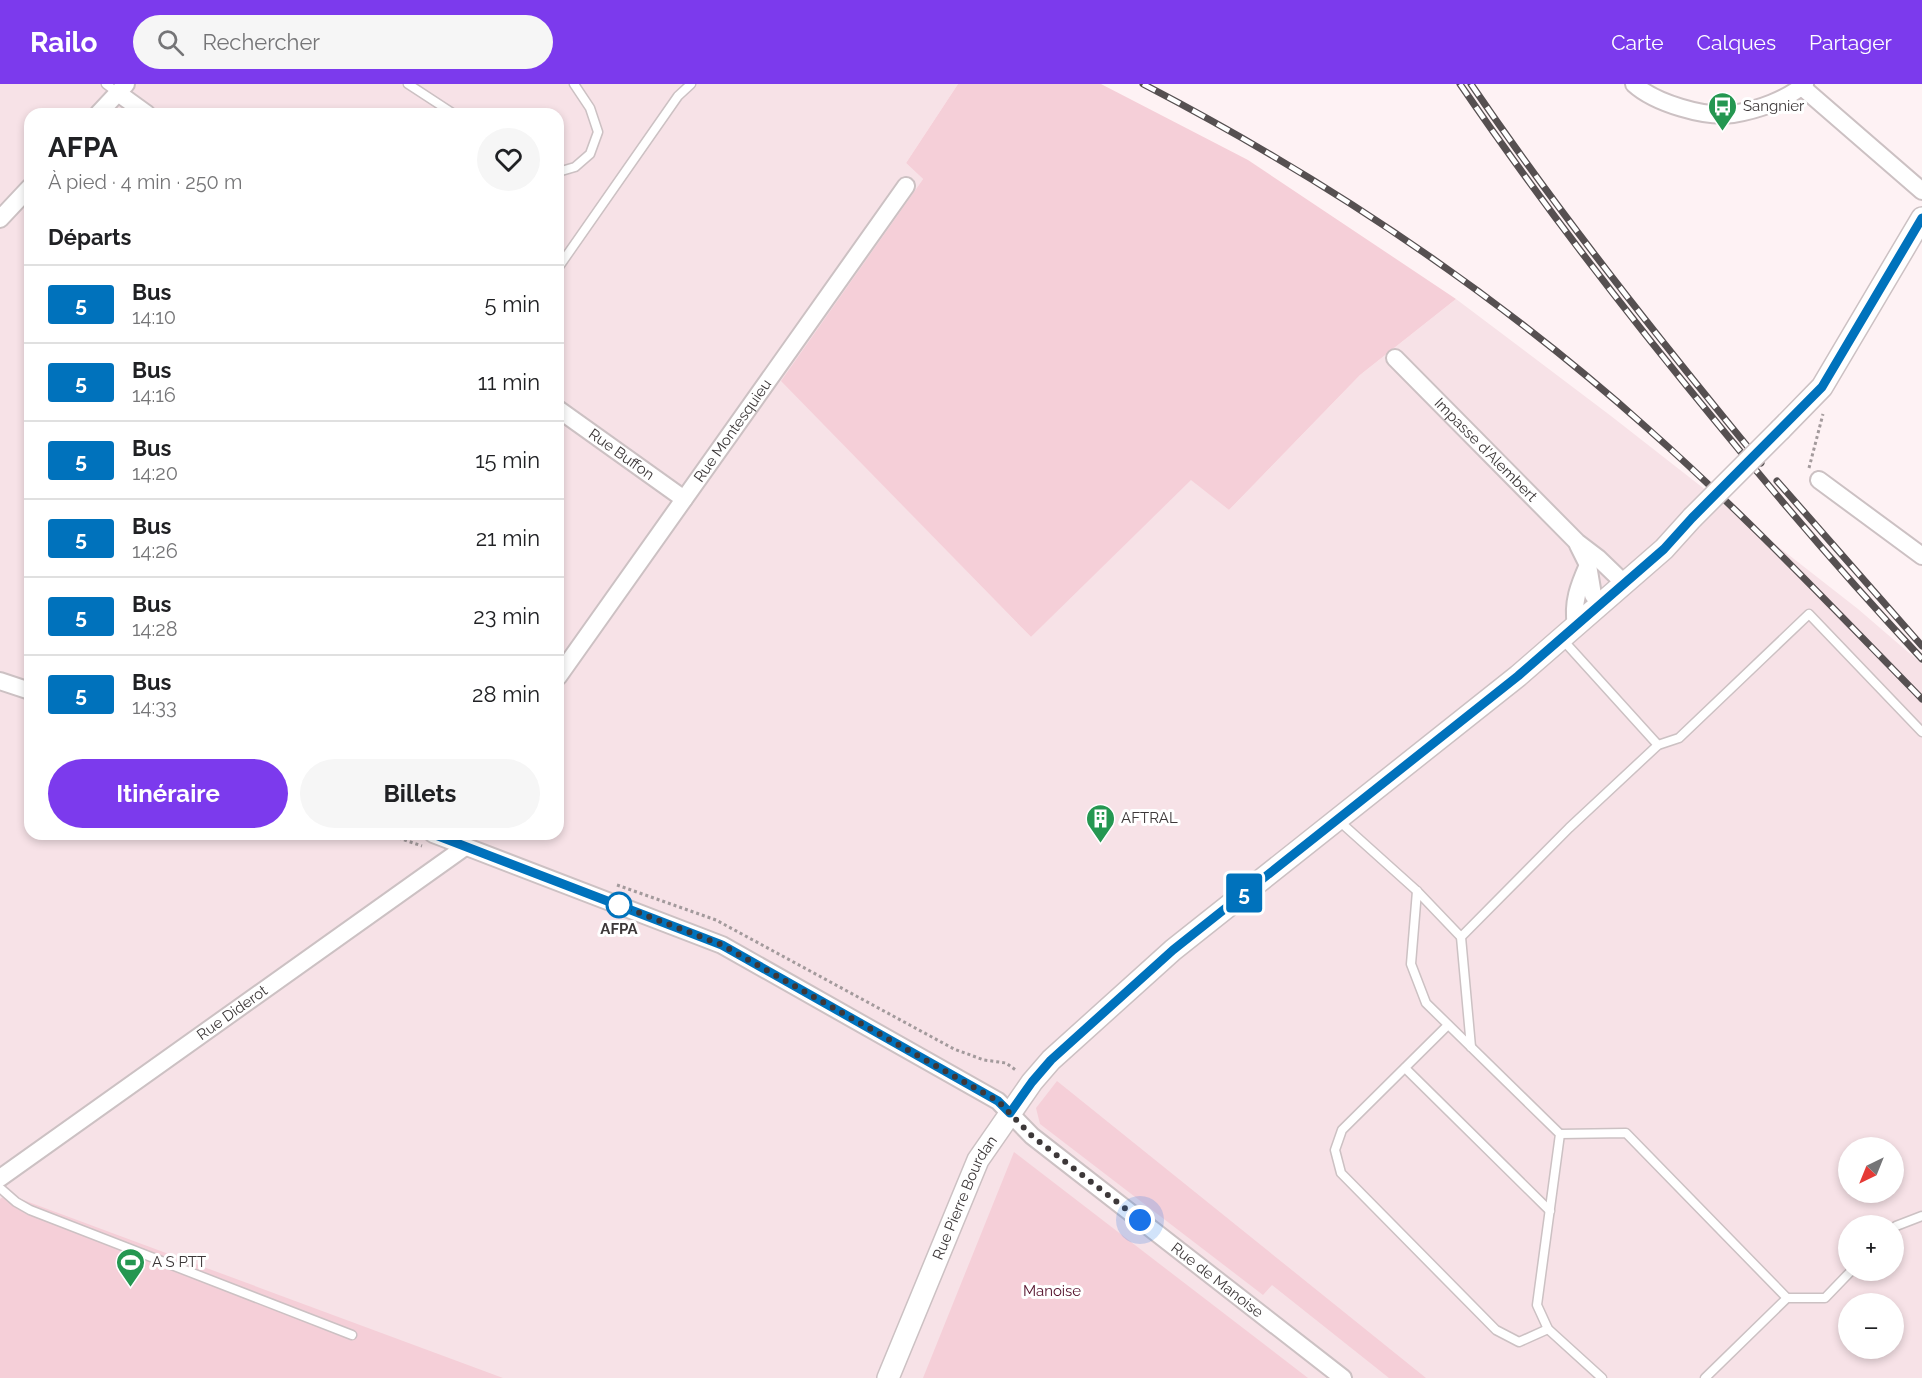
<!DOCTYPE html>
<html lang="fr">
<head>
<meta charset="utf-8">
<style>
	:root { --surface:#fff; --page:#f6f6f6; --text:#202124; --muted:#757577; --line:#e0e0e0; --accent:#7c3aed }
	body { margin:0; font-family:Raleway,sans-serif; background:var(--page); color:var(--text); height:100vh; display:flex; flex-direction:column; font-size:22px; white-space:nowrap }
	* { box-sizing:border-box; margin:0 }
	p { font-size:20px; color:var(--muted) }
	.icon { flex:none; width:33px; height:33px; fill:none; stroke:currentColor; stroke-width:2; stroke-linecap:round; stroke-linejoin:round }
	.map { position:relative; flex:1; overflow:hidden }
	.side { position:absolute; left:24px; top:24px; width:540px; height:732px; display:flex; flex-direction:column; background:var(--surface); border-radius:18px; box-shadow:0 3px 9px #0003 }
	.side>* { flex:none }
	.badge { padding:0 12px; border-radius:4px; font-size:21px; line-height:39px }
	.needle { width:39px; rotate:223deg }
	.fabs { position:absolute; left:1838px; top:1053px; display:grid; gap:12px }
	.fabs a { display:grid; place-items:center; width:66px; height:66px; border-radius:50%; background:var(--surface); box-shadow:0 3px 9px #0003; font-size:30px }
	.you { position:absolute; width:30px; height:30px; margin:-15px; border:4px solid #fff; border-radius:50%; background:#1a73e8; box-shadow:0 0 0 9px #1a73e833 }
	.map>.badge { position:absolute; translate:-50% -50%; box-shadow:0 0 0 3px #fff }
	h2 { padding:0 24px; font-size:22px; line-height:54px }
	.round { display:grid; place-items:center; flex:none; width:63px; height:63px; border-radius:32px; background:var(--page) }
	.summary { display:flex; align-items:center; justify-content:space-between; height:102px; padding:0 24px }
	h1 { font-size:28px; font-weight:700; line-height:45px }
	.primary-button { display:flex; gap:12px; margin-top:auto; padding:12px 24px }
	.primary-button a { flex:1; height:69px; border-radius:36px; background:var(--accent); color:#fff; font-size:24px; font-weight:700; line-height:69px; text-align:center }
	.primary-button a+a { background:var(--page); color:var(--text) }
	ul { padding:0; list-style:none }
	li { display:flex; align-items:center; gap:18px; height:78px; padding:0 24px; border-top:2px solid var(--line) }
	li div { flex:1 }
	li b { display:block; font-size:22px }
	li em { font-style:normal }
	li .badge { min-width:66px; font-weight:700; text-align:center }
	header { display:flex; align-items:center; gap:36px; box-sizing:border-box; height:84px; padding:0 30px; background:var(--accent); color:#fff }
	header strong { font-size:28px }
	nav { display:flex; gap:33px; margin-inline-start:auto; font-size:21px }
	.search { width:420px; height:54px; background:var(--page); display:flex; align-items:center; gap:15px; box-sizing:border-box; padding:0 21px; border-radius:33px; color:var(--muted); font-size:22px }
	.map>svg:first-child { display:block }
	.built { fill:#f7e2e7; fill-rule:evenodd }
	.green { fill:#f5cfd8 }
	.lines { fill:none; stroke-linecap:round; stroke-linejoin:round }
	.service-casing { stroke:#ccc1c3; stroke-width:11 }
	.minor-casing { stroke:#ccc1c3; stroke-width:20 }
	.tertiary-casing { stroke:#ccc1c3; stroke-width:24 }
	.path { stroke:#a39a9c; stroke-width:3; stroke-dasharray:3 3; stroke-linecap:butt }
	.service { stroke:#fff; stroke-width:8 }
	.minor { stroke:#fff; stroke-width:16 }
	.tertiary { stroke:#fff; stroke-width:21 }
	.rail-casing { stroke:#565051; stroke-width:7 }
	.rail { stroke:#fff; stroke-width:4.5; stroke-dasharray:14; stroke-linecap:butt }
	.tertiary-bridge-casing { stroke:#ccc1c3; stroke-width:24; stroke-linecap:butt }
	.tertiary-bridge { stroke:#fff; stroke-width:21 }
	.line-casing { stroke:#fff; stroke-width:14 }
	.line { stroke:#0072bc; stroke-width:9 }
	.walk { stroke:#3d3839; stroke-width:6; stroke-dasharray:0 10.8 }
	.stop-dot { fill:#fff; stroke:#0072bc; stroke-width:3 }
	.labels { text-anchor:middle; stroke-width:6; stroke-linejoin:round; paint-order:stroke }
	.poi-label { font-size:15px; fill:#3d3839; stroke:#fff; text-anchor:start }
	.street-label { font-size:15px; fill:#3d3839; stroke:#fff }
	.stop-label { font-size:15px; font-weight:bold; fill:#3d3839; stroke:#fff }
	.park-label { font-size:15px; fill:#54112b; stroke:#fff }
</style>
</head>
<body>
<header>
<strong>Railo</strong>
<div class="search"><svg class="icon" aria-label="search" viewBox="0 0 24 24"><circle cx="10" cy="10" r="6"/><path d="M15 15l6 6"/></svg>Rechercher</div>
<nav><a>Carte</a><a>Calques</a><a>Partager</a></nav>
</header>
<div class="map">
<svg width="1922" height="1294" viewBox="0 0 1922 1294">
	<rect width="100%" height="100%" fill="#fef2f4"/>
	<path class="built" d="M0,0H958L906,79L923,95L782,297L1031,553L1191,395L1229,426L1360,291L1456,215L1611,332L1858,525L1922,580V1294H0ZM30,30H558V750H30ZM1848,1064H1893V1108H1848ZM1848,1142H1893V1186H1848ZM1848,1220H1893V1264H1848Z"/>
	<g class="green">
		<path d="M958,0H1101L1248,76L1456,215L1360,291L1229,426L1191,396L1031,553L781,297L923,95L906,79Z"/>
		<path d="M1057,997L1426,1294H1389L1272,1201L1263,1211L1040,1040L1036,1024Z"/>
		<path d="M1014,1068L1308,1294H923Z"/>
		<path d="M7,1110L503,1294H0V1115Z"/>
	</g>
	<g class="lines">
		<defs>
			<g id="service">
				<path d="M106,0L118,9"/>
				<path d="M408,0L454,30"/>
				<path d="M558,88L575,83L590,70L598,48L590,24L574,0"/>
				<path d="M558,184L678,12L691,0"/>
				<path d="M1562,555L1658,661"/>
				<path d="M1338,736L1417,807L1461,853L1569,744L1658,661L1679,654L1809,530L1922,648"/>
				<path d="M1417,807L1411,880L1426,919L1560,1050L1537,1221L1548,1245L1602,1294"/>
				<path d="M1461,853L1471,963"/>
				<path d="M1448,941L1342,1046L1335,1066L1341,1089L1496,1246L1519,1258L1548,1245"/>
				<path d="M1405,984L1550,1127"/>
				<path d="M1560,1050L1626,1049L1787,1214"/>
				<path d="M0,1104L16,1118L30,1126L352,1251"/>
				<path d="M1893,1145L1896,1142L1922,1132"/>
				<path d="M1705,1294L1787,1214H1825L1852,1186"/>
			</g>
			<g id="minor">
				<path d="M1634,0C1655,19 1705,34 1733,30C1758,26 1786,16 1805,0"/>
				<path d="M1802,3L1922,107"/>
				<path d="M118,9L147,30"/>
				<path d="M98,30L126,0"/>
				<path d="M0,135L30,103"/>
				<path id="s1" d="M1395,274L1577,458L1598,474L1625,500"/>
				<path id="s2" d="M558,325L684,415"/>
				<path d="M1819,396L1922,472"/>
				<path d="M1578,461L1588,481L1593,511L1601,520"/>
				<path d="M1576,541C1572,519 1579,501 1588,481"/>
				<path id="s3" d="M558,593L906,102"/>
				<path d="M0,597L30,607"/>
				<path id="s4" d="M433,750L722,861L998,1017L1032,1052L1343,1294"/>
				<path id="s5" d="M0,1094L465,763"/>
			</g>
			<g id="tertiary">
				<path d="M1781,345L1822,303L1922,134"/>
				<path id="s6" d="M888,1294L978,1076L1032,998L1051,976L1173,866L1518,592L1664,465L1692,434"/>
			</g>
		</defs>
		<use href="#service" class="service-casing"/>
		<use href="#minor" class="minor-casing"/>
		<use href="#tertiary" class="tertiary-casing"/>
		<g class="path">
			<path d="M1809,384L1823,330"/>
			<path d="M387,750L422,762"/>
			<path d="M617,801L716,836L954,965L984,976L1006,979L1017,987"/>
		</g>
		<use href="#service" class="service"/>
		<use href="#minor" class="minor"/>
		<use href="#tertiary" class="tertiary"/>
		<defs>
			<g id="rail">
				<path d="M1143,0C1324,94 1495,208 1647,344C1743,429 1832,523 1922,615"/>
				<path d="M1460,0C1540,117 1627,230 1717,339C1783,420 1851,499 1922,575"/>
				<path d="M1471,0C1561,132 1660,256 1761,379"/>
				<path d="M1777,397L1922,562"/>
			</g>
		</defs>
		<use href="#rail" class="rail-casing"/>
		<use href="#rail" class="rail"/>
		<defs>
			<path id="tertiary-bridge" d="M1692,434L1781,345"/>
		</defs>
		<use href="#tertiary-bridge" class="tertiary-bridge-casing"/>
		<use href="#tertiary-bridge" class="tertiary-bridge"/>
	</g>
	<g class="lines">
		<defs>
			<path id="line" d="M433,750L722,861L998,1017L1010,1029L1032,998L1051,976L1173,866L1518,592L1664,465L1692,434L1822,303L1922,134"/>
		</defs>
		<use href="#line" class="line-casing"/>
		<use href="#line" class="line"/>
		<path class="walk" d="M619,821L722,861L998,1017L1032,1052L1140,1136"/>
	</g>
	<defs>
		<symbol id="bus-pin" viewBox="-11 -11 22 30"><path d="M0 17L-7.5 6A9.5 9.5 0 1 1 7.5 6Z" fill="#259751" stroke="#fff"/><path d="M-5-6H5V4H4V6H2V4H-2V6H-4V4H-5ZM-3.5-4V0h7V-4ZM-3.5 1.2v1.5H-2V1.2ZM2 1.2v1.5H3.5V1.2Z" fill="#fff"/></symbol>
		<symbol id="building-pin" viewBox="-11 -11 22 30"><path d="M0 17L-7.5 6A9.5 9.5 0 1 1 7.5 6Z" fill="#259751" stroke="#fff"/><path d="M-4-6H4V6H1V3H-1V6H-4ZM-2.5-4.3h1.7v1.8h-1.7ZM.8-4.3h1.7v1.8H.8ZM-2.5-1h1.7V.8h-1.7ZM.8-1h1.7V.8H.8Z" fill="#fff"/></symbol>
		<symbol id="stadium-pin" viewBox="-11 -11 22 30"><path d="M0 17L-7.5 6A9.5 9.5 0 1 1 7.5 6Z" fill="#259751" stroke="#fff"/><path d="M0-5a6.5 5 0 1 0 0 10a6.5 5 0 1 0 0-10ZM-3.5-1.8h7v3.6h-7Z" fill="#fff"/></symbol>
	</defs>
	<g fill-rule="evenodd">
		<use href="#bus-pin" x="1706" y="6" width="33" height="45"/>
		<use href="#building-pin" x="1084" y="718" width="33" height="45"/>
		<use href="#stadium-pin" x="114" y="1162" width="33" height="45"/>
	</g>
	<circle class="stop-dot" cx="619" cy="821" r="12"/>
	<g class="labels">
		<g class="poi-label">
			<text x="1743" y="27">Sangnier</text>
			<text x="1121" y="739">AFTRAL</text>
			<text x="152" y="1183">A S PTT</text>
		</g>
		<g class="street-label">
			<text dy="5" stroke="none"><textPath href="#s3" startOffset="302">Rue Montesquieu</textPath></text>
			<text dy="5" stroke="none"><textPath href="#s1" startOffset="129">Impasse d'Alembert</textPath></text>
			<text dy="5" stroke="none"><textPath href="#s2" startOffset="78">Rue Buffon</textPath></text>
			<text dy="5" stroke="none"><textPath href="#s5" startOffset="285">Rue Diderot</textPath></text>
			<text dy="5" stroke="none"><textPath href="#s6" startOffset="196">Rue Pierre Bourdan</textPath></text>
			<text dy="5" stroke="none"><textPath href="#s4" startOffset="910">Rue de Manoise</textPath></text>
		</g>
		<g class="stop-label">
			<text x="619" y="850">AFPA</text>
		</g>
		<g class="park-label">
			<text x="1052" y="1212">Manoise</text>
		</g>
	</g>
</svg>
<div class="fabs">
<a><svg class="needle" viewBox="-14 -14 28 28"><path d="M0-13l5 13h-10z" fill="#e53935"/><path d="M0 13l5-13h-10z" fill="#757577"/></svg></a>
<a>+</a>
<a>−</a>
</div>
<div class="you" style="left:1140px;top:1136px"></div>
<b class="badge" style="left:1244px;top:809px;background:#0072bc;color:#fff">5</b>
<section class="side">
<div class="summary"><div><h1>AFPA</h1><p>À pied · 4 min · 250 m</p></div><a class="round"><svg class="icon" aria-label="heart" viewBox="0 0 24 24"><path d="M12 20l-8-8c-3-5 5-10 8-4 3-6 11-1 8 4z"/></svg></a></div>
<h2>Départs</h2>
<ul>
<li><span class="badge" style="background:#0072bc;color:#fff">5</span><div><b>Bus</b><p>14:10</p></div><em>5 min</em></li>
<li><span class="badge" style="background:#0072bc;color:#fff">5</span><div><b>Bus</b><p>14:16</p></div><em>11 min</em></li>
<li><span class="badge" style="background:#0072bc;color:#fff">5</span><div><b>Bus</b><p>14:20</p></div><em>15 min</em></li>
<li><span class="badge" style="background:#0072bc;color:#fff">5</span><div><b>Bus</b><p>14:26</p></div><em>21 min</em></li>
<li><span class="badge" style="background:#0072bc;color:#fff">5</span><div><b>Bus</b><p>14:28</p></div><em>23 min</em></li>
<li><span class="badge" style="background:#0072bc;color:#fff">5</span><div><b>Bus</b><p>14:33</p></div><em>28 min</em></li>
</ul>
<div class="primary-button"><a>Itinéraire</a><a>Billets</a></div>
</section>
</div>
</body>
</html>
